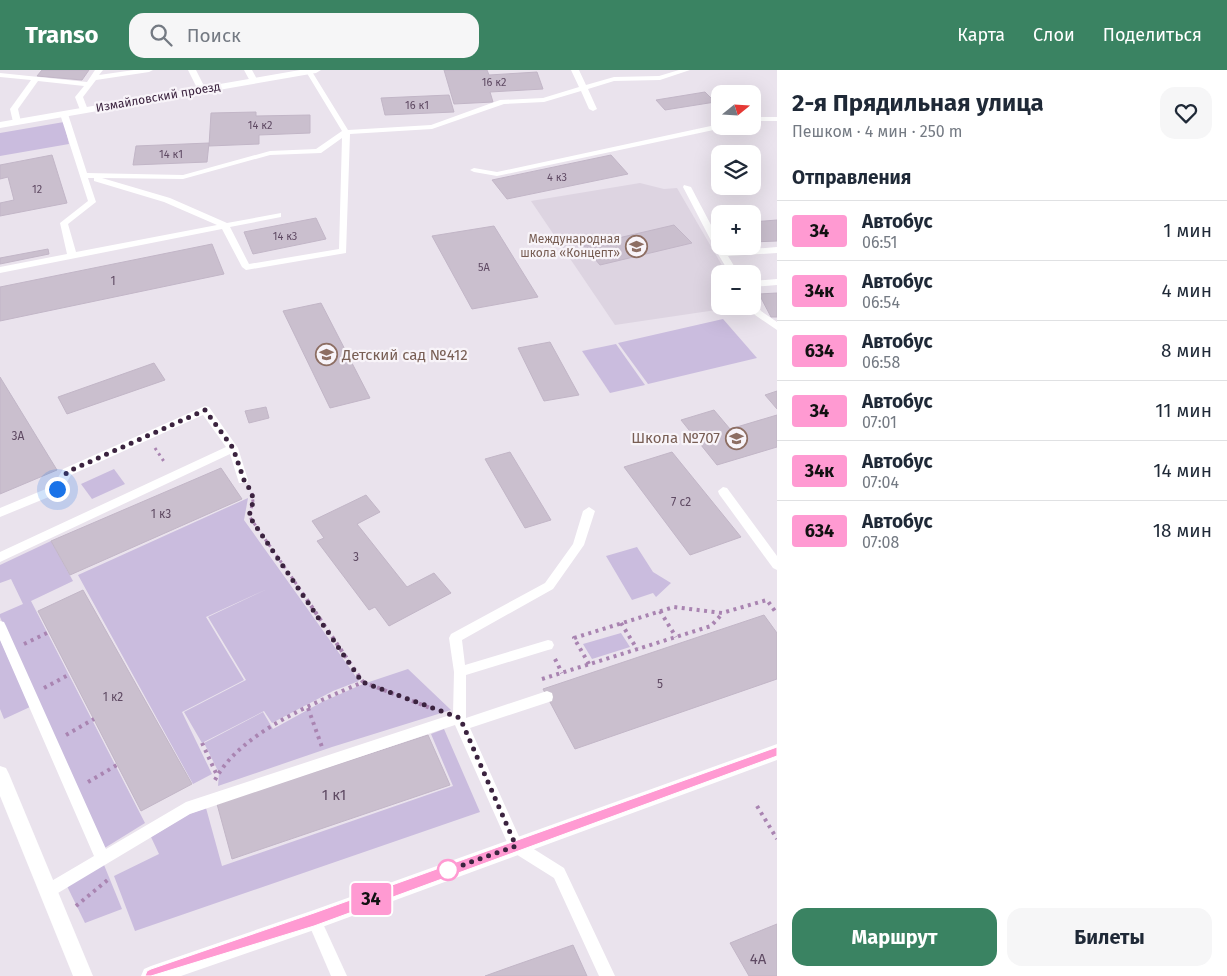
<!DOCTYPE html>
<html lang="ru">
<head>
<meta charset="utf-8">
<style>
	:root { --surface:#fff; --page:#f6f6f7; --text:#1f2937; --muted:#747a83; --line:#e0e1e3; --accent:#3a8362 }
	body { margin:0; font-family:"Fira Sans",sans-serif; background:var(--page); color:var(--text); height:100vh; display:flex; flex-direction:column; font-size:19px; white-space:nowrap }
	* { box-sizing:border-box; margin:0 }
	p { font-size:16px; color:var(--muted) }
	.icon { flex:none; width:28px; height:28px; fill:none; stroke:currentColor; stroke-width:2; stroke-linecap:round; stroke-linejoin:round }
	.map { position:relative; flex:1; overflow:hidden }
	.drawer { display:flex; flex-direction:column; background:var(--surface); width:450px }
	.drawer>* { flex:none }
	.badge { padding:0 10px; border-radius:4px; font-size:18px; line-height:32px }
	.needle { width:32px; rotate:72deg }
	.buttons { position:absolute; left:711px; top:15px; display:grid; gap:10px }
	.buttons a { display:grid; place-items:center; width:50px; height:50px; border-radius:10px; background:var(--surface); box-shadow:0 5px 20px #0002; font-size:25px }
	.you { position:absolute; width:25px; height:25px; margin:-12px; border:4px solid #fff; border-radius:50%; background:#1a73e8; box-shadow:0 0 0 8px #1a73e833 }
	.map>.badge { position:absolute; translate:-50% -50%; box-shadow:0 0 0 2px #fff }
	h2 { padding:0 15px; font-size:19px; line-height:45px }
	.round { display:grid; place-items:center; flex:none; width:52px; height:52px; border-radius:15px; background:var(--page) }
	.headline { display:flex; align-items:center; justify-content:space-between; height:85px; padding:0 15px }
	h1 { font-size:24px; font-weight:700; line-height:38px }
	.primary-button { display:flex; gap:10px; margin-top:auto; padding:10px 15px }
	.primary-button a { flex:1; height:58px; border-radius:15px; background:var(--accent); color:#fff; font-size:20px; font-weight:700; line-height:58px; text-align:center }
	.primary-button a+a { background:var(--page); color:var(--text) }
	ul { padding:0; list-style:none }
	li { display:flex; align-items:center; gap:15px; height:60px; padding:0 15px; border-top:1px solid var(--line) }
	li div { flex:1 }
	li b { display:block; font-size:19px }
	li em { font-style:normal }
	li .badge { min-width:55px; font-weight:700; text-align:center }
	header { display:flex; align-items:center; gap:30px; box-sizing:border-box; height:70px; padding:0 25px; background:var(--accent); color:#fff }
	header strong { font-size:24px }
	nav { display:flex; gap:28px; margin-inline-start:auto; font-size:18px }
	.search { width:350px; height:45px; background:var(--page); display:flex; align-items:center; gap:12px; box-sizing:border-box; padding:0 18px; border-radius:15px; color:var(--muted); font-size:19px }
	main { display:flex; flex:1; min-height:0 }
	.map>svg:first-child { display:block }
	.built { fill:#ddd4e1 }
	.green { fill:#cabcde }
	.building { fill:#cabfce; stroke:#c2b6c7 }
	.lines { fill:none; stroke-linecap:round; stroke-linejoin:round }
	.path-far1 { stroke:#a984b1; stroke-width:3; stroke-dasharray:2.5 4; stroke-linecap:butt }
	.path { stroke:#a984b1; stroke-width:4; stroke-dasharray:3 4.5; stroke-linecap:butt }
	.lane { fill:#fff; fill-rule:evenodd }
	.secondary { fill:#fff; fill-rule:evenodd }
	.line { fill:#ff9ad2; stroke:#fff }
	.walk { stroke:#3b233f; stroke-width:5; stroke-dasharray:0 9 }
	.stop-dot { fill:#fff; stroke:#ff9ad2; stroke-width:2.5 }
	.labels { text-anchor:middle; stroke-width:4.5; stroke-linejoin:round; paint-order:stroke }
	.far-number-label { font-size:11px; fill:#5f4a63 }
	.far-street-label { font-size:12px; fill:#3b233f; stroke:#f8f4f9 }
	.far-education-label { font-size:12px; fill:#785e54; stroke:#f8f4f9; text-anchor:end }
	.number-label { font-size:12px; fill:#5f4a63 }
	.education-label { font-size:15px; fill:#785e54; stroke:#f8f4f9; text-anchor:start }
	.near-number-label { font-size:15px; fill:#5f4a63 }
</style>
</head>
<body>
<header>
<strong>Transo</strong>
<div class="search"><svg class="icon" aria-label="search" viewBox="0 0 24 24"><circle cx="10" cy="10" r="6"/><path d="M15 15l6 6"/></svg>Поиск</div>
<nav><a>Карта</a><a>Слои</a><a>Поделиться</a></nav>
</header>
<main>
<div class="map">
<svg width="777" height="906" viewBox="0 0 777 906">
	<rect width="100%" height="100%" fill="#eae3ed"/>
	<path class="built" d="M640,113L664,119L677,118L727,204H720V236H743L615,255L531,131Z"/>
	<g class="green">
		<path d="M64,52L69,74L0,86V63Z"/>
		<path d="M723,249L757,288L648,314L618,273Z"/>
		<path d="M616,274L645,315L610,323L582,281Z"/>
		<path d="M114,399L125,414L92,429L81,414Z"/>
		<path d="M248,428L244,450L359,611L333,621L272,653L264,641L202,673L184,642L246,610L208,547L267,519L206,547L244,610L182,642L212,704L193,714L78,505Z"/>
		<path d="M51,471L73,511L31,531L145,753L103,779L0,547V544L23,534L11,509L0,513V495Z"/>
		<path d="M637,477L653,502L671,513L656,527L653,523L632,530L606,486Z"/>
		<path d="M621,563L630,577L592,589L583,574Z"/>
		<path d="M0,569L30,637L4,649L0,639Z"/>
		<path d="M408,599L451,640L332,677L218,716L219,703L204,673L263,642L273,659L322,632L363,614Z"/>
		<path d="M444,659L480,742L135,861L114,806L159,784L151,767L189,744L206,738L222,796L453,716L431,664Z"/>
		<path d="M102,790L122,839L85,853L65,812Z"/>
	</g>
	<g class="building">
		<path d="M42,0H89L82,10L37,6Z"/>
		<path d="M444,0H487L489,5L537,2L543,19L490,22L493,32L454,34Z"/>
		<path d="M705,22L715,32L665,40L656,30Z"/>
		<path d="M449,25L454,42L385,45L381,28Z"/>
		<path d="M256,42V46L310,45V63L259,65V74L209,76L211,43Z"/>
		<path d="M209,73L207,92L133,95L136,76Z"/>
		<path d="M52,85L67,133L0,146V133L14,130L8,107L0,109V95Z"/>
		<path d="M611,85L628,104L507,129L492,110Z"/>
		<path d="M316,148L326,169L253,184L244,162Z"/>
		<path d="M777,150V171L752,172V152Z"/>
		<path d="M674,155L692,173L600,195L584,176Z"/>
		<path d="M494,156L538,227L472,239L432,166Z"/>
		<path d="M212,174L224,204L0,251V217Z"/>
		<path d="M48,179L49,184L0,194V188Z"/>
		<path d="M777,223V247H771L759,224Z"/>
		<path d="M321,233L370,328L330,338L283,241Z"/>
		<path d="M550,272L579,325L544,331L518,278Z"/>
		<path d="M154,293L165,310L67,344L58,327Z"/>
		<path d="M0,307L57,400L0,424Z"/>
		<path d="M777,321V339L765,325Z"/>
		<path d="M266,337L269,348L249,353L245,341Z"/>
		<path d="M714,340L730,359L777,345V377L717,395L681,350Z"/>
		<path d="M510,382L551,450L525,458L485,389Z"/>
		<path d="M672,382L741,467L690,485L624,397Z"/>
		<path d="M221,398L242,429L70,505L51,471Z"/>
		<path d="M366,425L380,442L357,454L407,517L434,503L451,523L389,556L375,537L369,540L317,471L324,468L312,451Z"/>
		<path d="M83,520L192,714L141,741L38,541Z"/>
		<path d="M764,545L777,563V609L575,679L543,619Z"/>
		<path d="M428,665L450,715L232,789L217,734Z"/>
		<path d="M777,854V906H749L730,873Z"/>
		<path d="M573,875L587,906H485L510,897Z"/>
	</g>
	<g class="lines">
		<g class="path-far1">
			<path d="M155,378L165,393"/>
			<path d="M252,423L253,432L249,446L304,525"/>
		</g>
		<g class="path">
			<path d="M660,541L676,567"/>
			<path d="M621,553L637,579"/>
			<path d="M24,574L49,562"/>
			<path d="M555,589L562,603"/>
			<path d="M589,594L574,568L674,537L722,543L767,530L777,544"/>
			<path d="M542,609L711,556L722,544"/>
			<path d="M363,612L433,639"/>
			<path d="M44,618L70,604"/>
			<path d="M308,638L322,677"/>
			<path d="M66,665L94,649"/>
			<path d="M202,673L216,703"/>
			<path d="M215,710C240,662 315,633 363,612L303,524"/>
			<path d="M88,712L117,695"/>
			<path d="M757,736L777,769"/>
			<path d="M76,836L110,808"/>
		</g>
		<g class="lane">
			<path d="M95,0H103L99,5L134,0H153L149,2L96,10L83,27L88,40L84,42L80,40L75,27L84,16L38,11L18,39L21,52L17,54L13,52L10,39L31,10L0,7V3L87,12Z"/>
			<path d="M188,0H196L206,20L205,22H199Z"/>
			<path d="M244,0H252L258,11L257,13H251Z"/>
			<path d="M305,0H311L348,60L431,55L500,30L543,28L579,17L571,0H579L586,15L614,7L659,6L679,0H690L660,10L614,11L588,19L597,39L593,41L589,39L581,21L544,32L504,34L432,59L350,64L346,183L246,200L242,197L222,159L0,203V197L67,184L60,153L88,131L60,44L61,42L68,44L87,103L183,105L270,81L316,79L342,61ZM342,68L339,179L249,194L230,157L281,147V143L227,153L170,128L102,108L183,109L270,85L321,83ZM88,108H94V111L164,132L217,155L76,182L68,154L96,132Z"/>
			<rect x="752" y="47" width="25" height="4"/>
			<path d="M720,54V56H724L723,58L497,106L474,102L470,100L474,98L497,102Z"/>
			<path d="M684,115L691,117L720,172V176H722L725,181L777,177V183L728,186L739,204H730L718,184L683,117Z"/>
			<path d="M777,209V215L752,217V211Z"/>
			<path d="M752,230L755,231L761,241L777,252V260L755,245L749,236H752Z"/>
			<path d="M205,336L209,337L238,378L248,410L247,413H239L230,384L0,492V482L226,377L203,345L71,405L61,422L0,447V438L53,416L63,399Z"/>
			<path d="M723,417L727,418L777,486V500L773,498L719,424L718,421Z"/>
			<path d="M589,437L595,441L584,475L553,519L462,570L465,595L548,570L552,571L554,575L552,579L548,580L466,605V648L547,621L552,623L553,627L552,631L470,658L521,771L564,798L615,906H599L554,808L511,781L455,655L190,744L53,826L48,828L43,826L41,821L43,816L94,786L0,570V551L4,552L6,556L106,779L186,732L453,644L454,602L449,568L451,564L545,513L573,474L583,441Z"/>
			<path d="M314,843L319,845L347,906H331L307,850L309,845Z"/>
		</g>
		<g class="secondary">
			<path d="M300,0H321L316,3L0,58V52Z"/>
			<path d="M777,674V690L314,860L181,906H141L144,899L151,896L314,840Z"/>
			<path d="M0,696L6,698L9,704L93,906H73L0,726Z"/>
		</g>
	</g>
	<path class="line" d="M777,677V686L314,856L151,906H145L147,901L151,899L314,843Z"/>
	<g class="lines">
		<path class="walk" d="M57,419L67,402L205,340L233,378L244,410L252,423L253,432L249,446L362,612L460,648L516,776L446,801L448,800"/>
	</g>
	<defs>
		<symbol id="school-ring" viewBox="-11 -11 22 22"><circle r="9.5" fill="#f8f4f9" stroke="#8d6e63" stroke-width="1.5"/><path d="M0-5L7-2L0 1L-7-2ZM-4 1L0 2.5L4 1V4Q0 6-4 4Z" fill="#8d6e63"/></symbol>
	</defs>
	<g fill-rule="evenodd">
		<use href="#school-ring" x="624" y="164" width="25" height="25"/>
		<use href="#school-ring" x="314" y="272" width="25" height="25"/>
		<use href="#school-ring" x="724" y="356" width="25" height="25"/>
	</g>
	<circle class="stop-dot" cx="448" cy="800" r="10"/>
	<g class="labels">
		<g class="far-number-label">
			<text x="494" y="16">16 к2</text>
			<text x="417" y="39">16 к1</text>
			<text x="260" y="59">14 к2</text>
			<text x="171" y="88">14 к1</text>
			<text x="557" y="111">4 к3</text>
			<text x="37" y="123">12</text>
			<text x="285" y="170">14 к3</text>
			<text x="484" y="201">5А</text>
		</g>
		<g class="far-street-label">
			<text transform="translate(158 27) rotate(-10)" y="4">Измайловский проезд</text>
		</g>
		<g class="far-education-label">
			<text x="620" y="173">Международная<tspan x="620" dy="14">школа «Концепт»</tspan></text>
		</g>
		<g class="number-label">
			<text x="113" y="215">1</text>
			<text x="18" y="370">3А</text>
			<text x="681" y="436">7 с2</text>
			<text x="161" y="448">1 к3</text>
			<text x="356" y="491">3</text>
			<text x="660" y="618">5</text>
			<text x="113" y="631">1 к2</text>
		</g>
		<g class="education-label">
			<text x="342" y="290">Детский сад №412</text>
			<text x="720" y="373" text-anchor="end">Школа №707</text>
		</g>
		<g class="near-number-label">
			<text x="334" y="730">1 к1</text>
			<text x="758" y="894">4А</text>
		</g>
	</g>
</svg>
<div class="buttons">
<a><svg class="needle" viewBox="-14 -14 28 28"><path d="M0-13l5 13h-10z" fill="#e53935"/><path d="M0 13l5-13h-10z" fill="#747a83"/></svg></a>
<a><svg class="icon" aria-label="layers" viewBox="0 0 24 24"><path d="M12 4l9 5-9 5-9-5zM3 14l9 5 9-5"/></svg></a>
<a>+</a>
<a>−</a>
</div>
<div class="you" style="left:57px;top:419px"></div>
<b class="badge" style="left:371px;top:829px;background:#ff9ad2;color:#111">34</b>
</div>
<section class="drawer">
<div class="headline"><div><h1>2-я Прядильная улица</h1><p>Пешком · 4 мин · 250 m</p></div><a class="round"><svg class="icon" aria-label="heart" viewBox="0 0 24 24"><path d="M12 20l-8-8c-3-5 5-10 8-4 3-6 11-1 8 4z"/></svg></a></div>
<h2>Отправления</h2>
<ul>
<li><span class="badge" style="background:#ff9ad2;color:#111">34</span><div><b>Автобус</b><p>06:51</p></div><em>1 мин</em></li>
<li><span class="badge" style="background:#ff9ad2;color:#111">34к</span><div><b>Автобус</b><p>06:54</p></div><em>4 мин</em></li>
<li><span class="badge" style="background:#ff9ad2;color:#111">634</span><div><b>Автобус</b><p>06:58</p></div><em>8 мин</em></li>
<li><span class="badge" style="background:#ff9ad2;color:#111">34</span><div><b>Автобус</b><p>07:01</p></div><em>11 мин</em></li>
<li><span class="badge" style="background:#ff9ad2;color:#111">34к</span><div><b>Автобус</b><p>07:04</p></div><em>14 мин</em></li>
<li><span class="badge" style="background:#ff9ad2;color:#111">634</span><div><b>Автобус</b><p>07:08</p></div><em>18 мин</em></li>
</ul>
<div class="primary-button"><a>Маршрут</a><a>Билеты</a></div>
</section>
</main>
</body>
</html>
